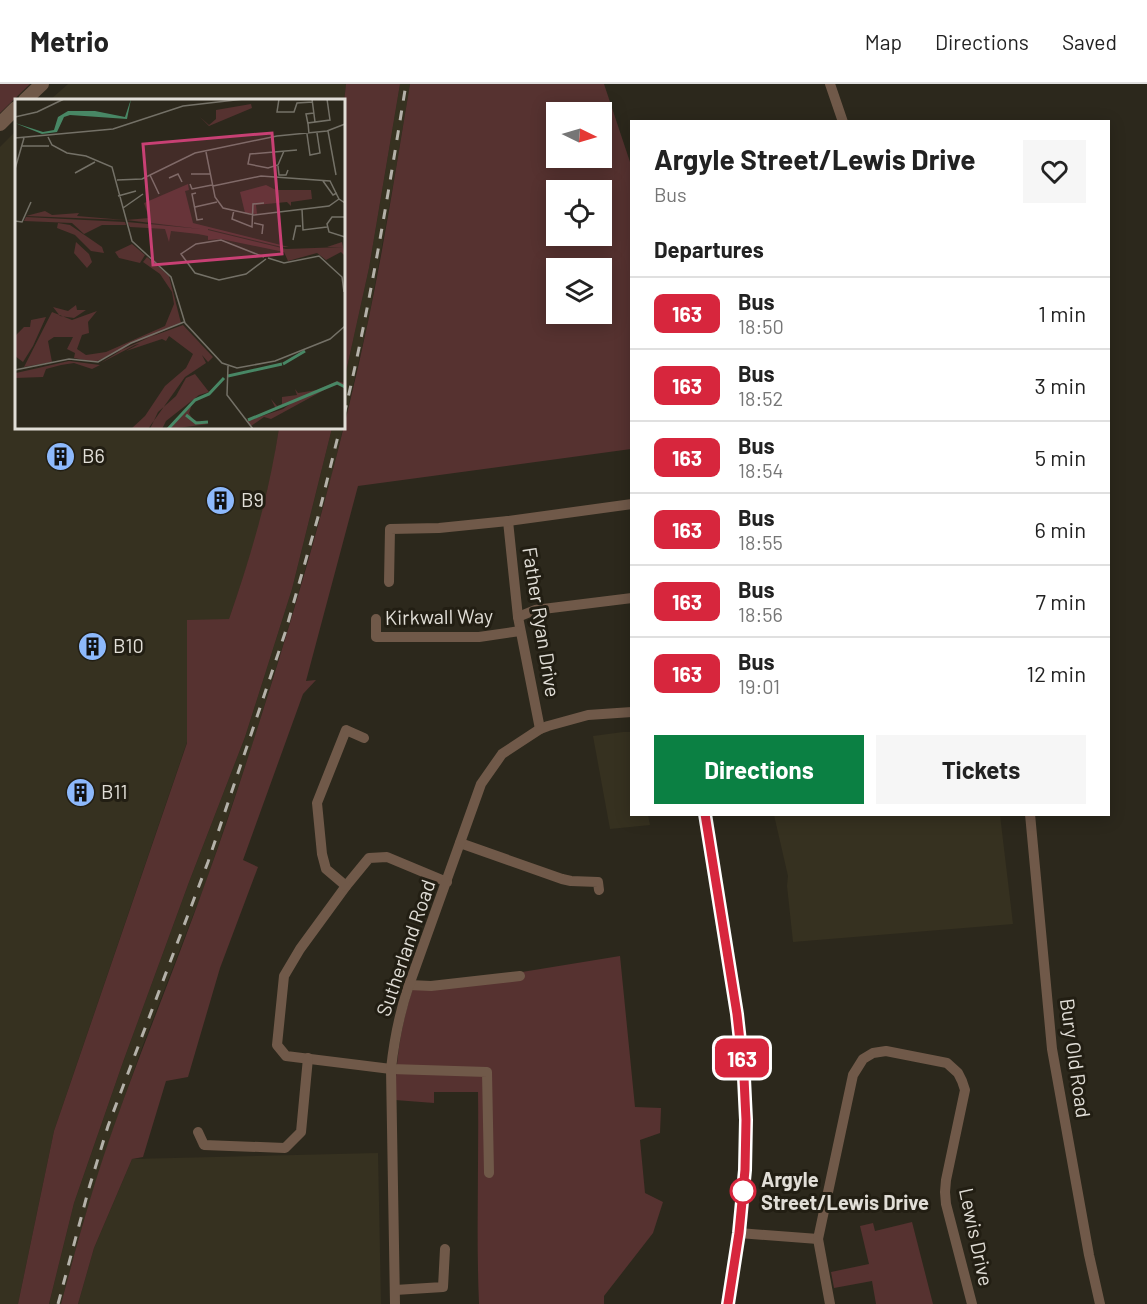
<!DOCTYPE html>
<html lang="en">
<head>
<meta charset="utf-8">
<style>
	:root { --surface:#fff; --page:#f6f6f6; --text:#222; --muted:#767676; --line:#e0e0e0; --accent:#0b8043 }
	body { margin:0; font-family:Barlow,sans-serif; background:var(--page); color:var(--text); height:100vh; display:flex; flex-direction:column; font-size:22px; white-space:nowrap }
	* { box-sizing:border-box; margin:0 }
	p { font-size:20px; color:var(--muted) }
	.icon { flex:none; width:33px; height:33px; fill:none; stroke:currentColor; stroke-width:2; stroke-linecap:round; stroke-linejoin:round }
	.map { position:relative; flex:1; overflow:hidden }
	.details { position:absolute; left:630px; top:36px; width:480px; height:696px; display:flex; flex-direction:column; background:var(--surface); border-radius:0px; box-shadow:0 3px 15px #0003 }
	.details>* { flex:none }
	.badge { padding:0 12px; border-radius:9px; font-size:21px; line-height:39px }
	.needle { width:39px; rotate:95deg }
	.buttons { position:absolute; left:546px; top:18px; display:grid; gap:12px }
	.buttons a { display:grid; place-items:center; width:66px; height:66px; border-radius:0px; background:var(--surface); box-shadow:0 3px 15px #0003; font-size:30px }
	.map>.badge { position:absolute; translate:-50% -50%; box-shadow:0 0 0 3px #fff }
	h2 { padding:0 24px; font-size:22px; line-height:54px }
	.round { display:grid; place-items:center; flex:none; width:63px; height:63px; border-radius:0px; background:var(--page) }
	.overview { display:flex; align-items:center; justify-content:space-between; height:102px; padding:0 24px }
	h1 { font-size:28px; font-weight:700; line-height:45px }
	.cta { display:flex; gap:12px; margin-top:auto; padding:12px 24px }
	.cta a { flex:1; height:69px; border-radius:0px; background:var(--accent); color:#fff; font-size:24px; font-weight:700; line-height:69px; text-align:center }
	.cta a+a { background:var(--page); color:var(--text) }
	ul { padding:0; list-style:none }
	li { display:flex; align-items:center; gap:18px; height:72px; padding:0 24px; border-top:2px solid var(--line) }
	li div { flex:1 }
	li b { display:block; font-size:22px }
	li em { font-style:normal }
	li .badge { min-width:66px; font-weight:700; text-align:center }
	header { display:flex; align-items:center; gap:36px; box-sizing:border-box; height:84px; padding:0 30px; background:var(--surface); border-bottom:2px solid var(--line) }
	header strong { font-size:28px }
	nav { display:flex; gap:33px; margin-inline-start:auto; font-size:21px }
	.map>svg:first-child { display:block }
	.built { fill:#363120 }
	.green { fill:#563230; fill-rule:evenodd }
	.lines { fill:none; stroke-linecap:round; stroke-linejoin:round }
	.minor { stroke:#705949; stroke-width:10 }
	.tertiary { stroke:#705949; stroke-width:14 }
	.rail { stroke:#b4b1a9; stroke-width:3; stroke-dasharray:10 10; stroke-linecap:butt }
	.line-casing { stroke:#fff; stroke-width:14 }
	.line { stroke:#d7263d; stroke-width:9 }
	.stop-dot { fill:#fff; stroke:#d7263d; stroke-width:3 }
	.labels { text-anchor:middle; stroke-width:6; stroke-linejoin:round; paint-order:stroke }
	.poi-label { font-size:20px; fill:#e1ded7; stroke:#221e13; text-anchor:start }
	.street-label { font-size:20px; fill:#e1ded7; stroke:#221e13 }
	.stop-label { font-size:20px; font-weight:bold; fill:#e1ded7; stroke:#221e13; text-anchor:start }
	.inset-river { fill:none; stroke:#488765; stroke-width:3 }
	.inset-road { fill:none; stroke:#747167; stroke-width:1.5 }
	.view { fill:#c84074; fill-opacity:0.15; stroke:#c84074; stroke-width:3 }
	.inset-edge { fill:none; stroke:#e1ded7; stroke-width:3 }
</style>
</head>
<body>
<header>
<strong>Metrio</strong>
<nav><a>Map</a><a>Directions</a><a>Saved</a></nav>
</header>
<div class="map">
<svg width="1147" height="1220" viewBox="0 0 1147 1220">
	<rect width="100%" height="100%" fill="#2c281c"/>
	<g class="built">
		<path d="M68,0H346L344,18V16H50Z"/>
		<path d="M400,0H410L393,102L369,233L344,341V297L369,184Z"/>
		<path d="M16,47V344H279L274,377L258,447L239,506L54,1047L18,1220H0V63Z"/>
		<path d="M332,344H343L332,391L291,535L253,659L206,798L143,961L113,1046L84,1136L61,1220H49L74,1119L123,978L189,798L245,653L292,505Z"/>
		<path d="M623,648H631L632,730L648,731L650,741L610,745L593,652Z"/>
		<path d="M774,731H1000L1013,840L793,858L787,802L788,792Z"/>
		<path d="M378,1069L381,1220H78L94,1164L132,1075Z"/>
	</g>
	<g class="green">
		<path d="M0,0H30L0,29Z"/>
		<path d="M346,0H400L369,184L344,297V18Z"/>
		<path d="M410,0H604L631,81V365L358,402L306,597L316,596L303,610L243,776L258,783L220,884L188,993L166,997L143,1073L132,1075L94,1164L78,1220H61C77,1160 93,1101 114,1042C143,960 177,879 206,797C223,751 238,704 253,658C298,518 339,376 369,233C385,156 397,78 410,0ZM602,28V74H556V28ZM602,106V152H556V106ZM602,184V230H556V184Z"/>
		<path d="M279,344H332L292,505L245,653L189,798L123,978L74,1119L49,1220H18L54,1047L187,659V536L229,535C251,471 269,411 279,344Z"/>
		<path d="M620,872L635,1023L661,1024L660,1049L640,1056L645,1109L663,1118L653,1149L604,1212V1220H479C476,1149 479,1078 478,1008H434V1019L395,1016C396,974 401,938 415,898L429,899L522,888Z"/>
		<path d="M912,1138L933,1220H876L872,1197L834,1204L831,1188L869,1180L860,1142L873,1139L875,1147Z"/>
	</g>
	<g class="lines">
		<g class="minor">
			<path d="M830,0L843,38"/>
			<path d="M508,437L518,533L540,645"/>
			<path d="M389,498L390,445L439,444L508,437L632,420"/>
			<path d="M518,533L535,526L632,514"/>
			<path d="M376,535V553H479L520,547"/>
			<path d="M705,730L737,930L744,994L746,1036L745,1086L739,1149L728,1220"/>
			<path d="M1030,730L1052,965L1089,1171L1100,1220"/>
			<path d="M460,759L562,795L571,797L598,798L599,806"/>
			<path d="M447,798L387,773L369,774L346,802L300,865L284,892L277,961L286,972L391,985L487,988L489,1089"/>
			<path d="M346,802L326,785L322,770L317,719L346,646L364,654"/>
			<path d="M409,901L431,902L520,892"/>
			<path d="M198,1048L204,1061L285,1064L301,1048L308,974"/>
			<path d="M739,1149L818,1155"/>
			<path d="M395,1206L443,1203L445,1165"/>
			<path d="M395,1220L391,985C394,957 399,931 408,904L481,700L502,670L540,645L548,642L588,631L632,628"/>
			<path d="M830,1220L818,1155L853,991L863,975L873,969L886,967L947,979L958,989L962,997L965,1006L946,1096L945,1108L946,1120L972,1220"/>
		</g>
		<g class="tertiary">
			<path d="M25,16L42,0"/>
			<path d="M0,40L16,24"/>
		</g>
		<g class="rail">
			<path d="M344,331C370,222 388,111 406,0"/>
			<path d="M58,1220L89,1104L108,1042L208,778L270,594L285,549L318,433L340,344"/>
		</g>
	</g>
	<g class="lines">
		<defs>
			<path id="line" d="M705,730L737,930L744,994L746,1036L745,1086L739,1149L728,1220"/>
		</defs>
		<use href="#line" class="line-casing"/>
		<use href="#line" class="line"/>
	</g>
	<defs>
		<symbol id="building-disc" viewBox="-11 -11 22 22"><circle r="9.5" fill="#8db9fc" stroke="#221e13"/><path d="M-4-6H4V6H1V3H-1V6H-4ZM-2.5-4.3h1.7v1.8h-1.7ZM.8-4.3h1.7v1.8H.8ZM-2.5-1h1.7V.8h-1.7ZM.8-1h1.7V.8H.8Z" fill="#111"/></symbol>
	</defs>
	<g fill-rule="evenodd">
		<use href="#building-disc" x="44" y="356" width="33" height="33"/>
		<use href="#building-disc" x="204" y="400" width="33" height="33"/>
		<use href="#building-disc" x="76" y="546" width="33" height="33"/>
		<use href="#building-disc" x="64" y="692" width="33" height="33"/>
	</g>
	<circle class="stop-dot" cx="743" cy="1107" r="12"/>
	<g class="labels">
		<g class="poi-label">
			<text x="82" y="379">B6</text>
			<text x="241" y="423">B9</text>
			<text x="113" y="569">B10</text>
			<text x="101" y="715">B11</text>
		</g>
		<g class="street-label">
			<text transform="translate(439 533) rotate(-1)" y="7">Kirkwall Way</text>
			<text transform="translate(541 538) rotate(81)" y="7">Father Ryan Drive</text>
			<text transform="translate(406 864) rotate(-71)" y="7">Sutherland Road</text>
			<text transform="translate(1075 974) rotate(82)" y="7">Bury Old Road</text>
			<text transform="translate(976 1153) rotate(78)" y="7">Lewis Drive</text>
		</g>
		<g class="stop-label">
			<text x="761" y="1103">Argyle<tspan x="761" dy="23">Street/Lewis Drive</tspan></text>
		</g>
	</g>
	<g transform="translate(15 15)">
		<rect width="330" height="330" fill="#2c281c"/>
		<path d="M236,5L237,9L194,27L185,18L194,26L201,20V11ZM173,85L174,91L170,92L178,124L274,148H312L327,143L330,157L326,153L311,161L302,154L273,162L269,153L206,140L193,141V137L183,135L156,132L154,143L150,130L115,128L112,123L186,130L111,121L134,119L129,104ZM193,131V130L267,148H328L271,150ZM251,86L261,91H296L297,100L276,103V107L272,103L241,106L242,115L230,114L225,93ZM30,112L37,116L64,114L62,117L110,121L11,117ZM11,118L110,123L111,126H87L69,135L57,124L9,122ZM43,124L55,126L87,148L89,154L76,152L60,136L42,129ZM61,143L74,155L77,163L72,169L59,154ZM117,145L130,156L125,164L104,159L100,153ZM132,158L154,177L166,224L80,263L59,259L60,254L52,250L58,238H39L33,242L37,263L9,268L37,213L57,221L82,212L73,223L74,234L67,236L62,250L71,256L91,253L150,227L159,205L157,193L145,175L128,163ZM61,206L62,211H71L59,219L45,217L38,208L53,212ZM31,218L18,247L8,263L0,257V237L9,228H15L16,221ZM168,226L198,258L193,263L187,256L191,264L170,278L133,330H116L130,317L150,287L171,269L178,255L154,237L151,242L147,240L111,252L124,245L120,246L86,264L116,245ZM54,262L85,266L77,270L59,264L46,266L31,270L28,278L0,279L1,274ZM180,275L194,293L184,296L151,322L147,330H135L143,313L161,297L171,279ZM322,282L329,284L330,288L322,284L256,320L249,318L236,327L232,322L268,310L281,301L261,310L256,300L262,307L267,305V298L282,296L280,290L283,294L302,291ZM177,305L174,314L178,321L194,325L154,330Z" fill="#563230" fill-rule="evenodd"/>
		<path d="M116,0L112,20L55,16L49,18L42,33L27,35L0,24L28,33L39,31L43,18L53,12H80L110,18Z" fill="#488765"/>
		<path class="inset-river" d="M268,265L290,252M213,277L267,265M171,316L181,324L193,323M233,321L322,284L330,288M153,330L180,301L194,295L209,279"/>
		<path class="inset-road" d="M264,0L262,13H279L282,4L298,3M297,0L300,23M0,18L22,13L49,0M293,25L291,15L299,14M313,32L321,76M292,35L295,56L305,54L302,34M294,35L293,24L315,21L312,0M33,38L37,46L52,54L71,57L97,68L117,142L156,178L170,224L207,264L222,269L260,262L315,240L330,227M0,39L98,30L168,7L229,0M6,47H34M269,52L263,66L253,69L233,65L235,55L282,51M191,53L200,98L208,109L239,116L314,107L324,100M263,67L264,76H271L273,71M0,70L9,39M60,74L80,63M176,75H195M135,76L144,95M154,79L163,75L167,83M102,81L127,80L180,54L262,37L312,32L330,25M308,82L318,96L322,94M175,85L177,90L197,86M198,87L246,77L315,82L324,100L330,104M181,94L177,95L182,121L188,120M103,97L121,92M180,108L202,103M108,109L128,95M287,110L288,131L312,128M219,111L217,120L237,128L238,105L249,104M330,118H317L312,125L314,133L330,138M0,122L7,123L16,103M239,124L248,126L247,135M278,141L281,127H286M249,158L206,141L181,145L166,155L180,174L204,181L231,175L251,160M253,159L269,164L304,157L327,178L329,193M213,267L212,296L238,330M0,271L54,260L83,263L116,244L169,223"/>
		<path class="view" d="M257,34L267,155L138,166L128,45Z"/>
		<rect width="330" height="330" class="inset-edge"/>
	</g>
</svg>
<div class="buttons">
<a><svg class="needle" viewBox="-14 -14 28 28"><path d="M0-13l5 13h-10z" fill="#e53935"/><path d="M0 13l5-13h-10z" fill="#767676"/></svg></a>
<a><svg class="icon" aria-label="locate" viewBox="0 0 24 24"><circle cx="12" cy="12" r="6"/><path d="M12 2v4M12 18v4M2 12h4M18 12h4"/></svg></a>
<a><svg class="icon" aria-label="layers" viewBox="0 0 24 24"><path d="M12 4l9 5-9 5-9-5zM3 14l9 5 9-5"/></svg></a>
</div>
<b class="badge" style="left:742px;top:974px;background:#d7263d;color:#fff">163</b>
<section class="details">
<div class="overview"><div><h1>Argyle Street/Lewis Drive</h1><p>Bus</p></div><a class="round"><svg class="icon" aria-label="heart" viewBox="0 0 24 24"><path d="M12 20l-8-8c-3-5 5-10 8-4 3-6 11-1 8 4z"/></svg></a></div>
<h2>Departures</h2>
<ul>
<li><span class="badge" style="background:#d7263d;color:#fff">163</span><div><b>Bus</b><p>18:50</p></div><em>1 min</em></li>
<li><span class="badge" style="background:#d7263d;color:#fff">163</span><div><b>Bus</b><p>18:52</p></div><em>3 min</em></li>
<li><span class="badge" style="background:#d7263d;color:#fff">163</span><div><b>Bus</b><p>18:54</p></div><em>5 min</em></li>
<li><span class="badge" style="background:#d7263d;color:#fff">163</span><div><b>Bus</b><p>18:55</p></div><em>6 min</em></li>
<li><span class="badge" style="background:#d7263d;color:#fff">163</span><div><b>Bus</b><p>18:56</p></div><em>7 min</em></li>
<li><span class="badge" style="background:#d7263d;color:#fff">163</span><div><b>Bus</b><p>19:01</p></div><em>12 min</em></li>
</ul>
<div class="cta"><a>Directions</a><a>Tickets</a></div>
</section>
</div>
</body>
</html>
